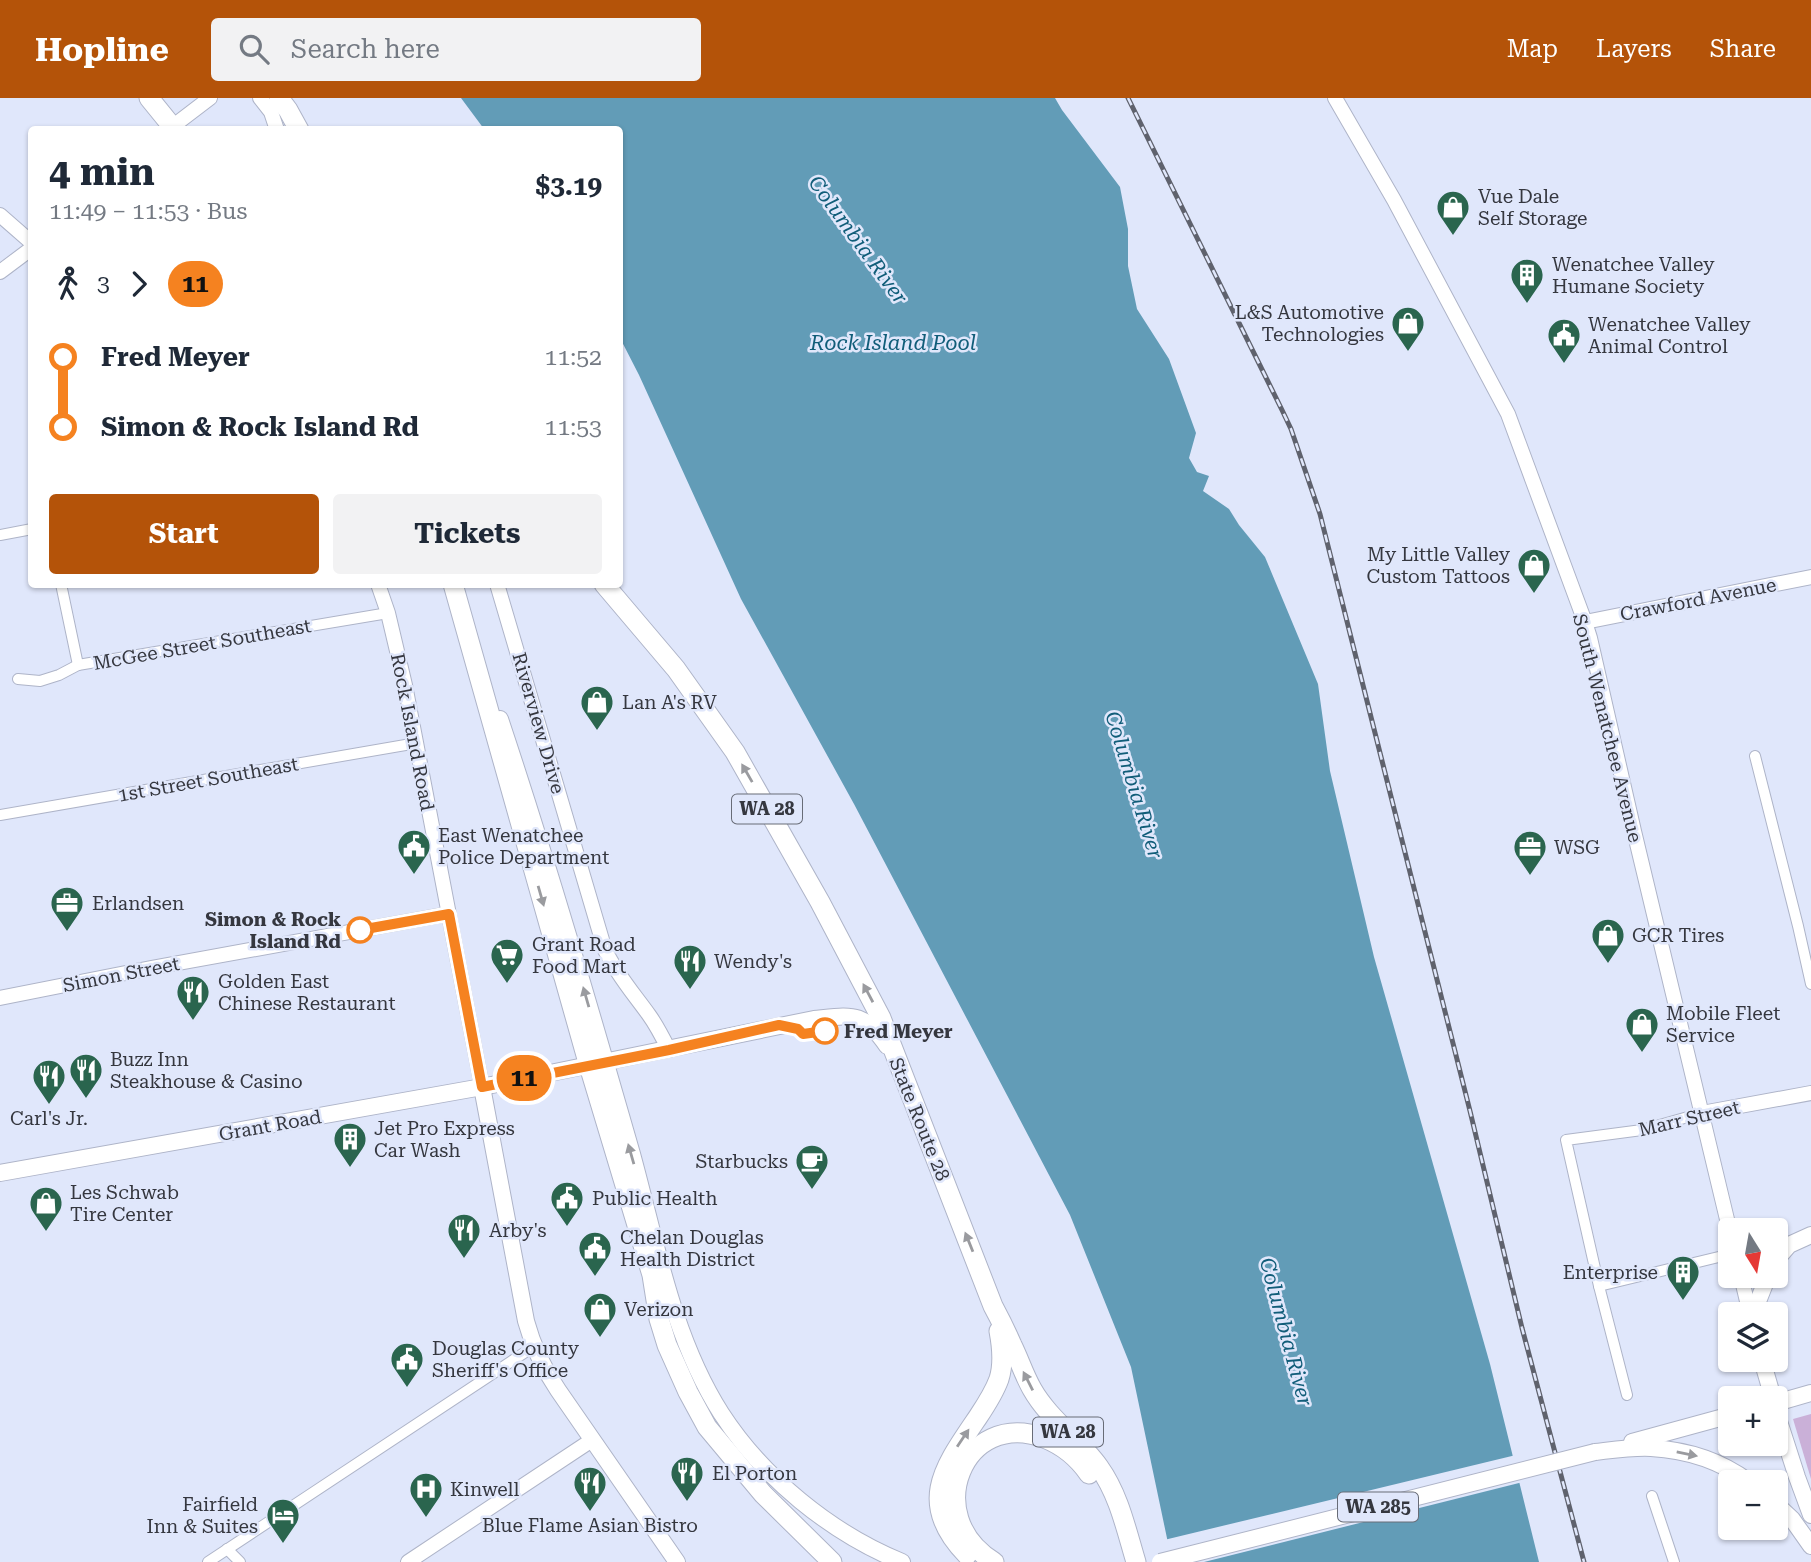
<!DOCTYPE html>
<html lang="en">
<head>
<meta charset="utf-8">
<style>
	:root { --surface:#fff; --page:#f2f2f3; --text:#1f2937; --muted:#747a83; --accent:#b45309 }
	body { margin:0; font-family:"Roboto Serif",serif; background:var(--page); color:var(--text); height:100vh; display:flex; flex-direction:column; font-size:26px; white-space:nowrap }
	* { box-sizing:border-box; margin:0 }
	p { font-size:23px; color:var(--muted) }
	.icon { flex:none; width:38px; height:38px; fill:none; stroke:currentColor; stroke-width:2; stroke-linecap:round; stroke-linejoin:round }
	.map { position:relative; flex:1; overflow:hidden }
	.side { position:absolute; left:28px; top:28px; width:595px; height:462px; display:flex; flex-direction:column; background:var(--surface); border-radius:7px; box-shadow:0 2px 5px #0004 }
	.side>* { flex:none }
	.badge { padding:0 14px; border-radius:23px; font-size:24px; line-height:46px }
	.needle { width:46px; rotate:169deg }
	.controls { position:absolute; left:1718px; top:1120px; display:grid; gap:14px }
	.controls a { display:grid; place-items:center; width:70px; height:70px; border-radius:7px; background:var(--surface); box-shadow:0 2px 5px #0004; font-size:35px }
	.map>.badge { position:absolute; translate:-50% -50%; box-shadow:0 0 0 4px #fff }
	.legs { display:flex; align-items:center; gap:10px; height:77px; padding:0 21px; font-size:23px }
	.legs p { margin-inline-start:auto }
	.headline { display:flex; align-items:center; justify-content:space-between; height:119px; padding:0 21px }
	h1 { font-size:38px; font-weight:700; line-height:52px }
	.cta { display:flex; gap:14px; margin-top:auto; padding:14px 21px }
	.cta a { flex:1; height:80px; border-radius:7px; background:var(--accent); color:#fff; font-size:28px; font-weight:700; line-height:80px; text-align:center }
	.cta a+a { background:var(--page); color:var(--text) }
	ul { padding:0 21px; list-style:none }
	li { display:flex; align-items:center; gap:24px; height:70px; font-size:26px }
	li i { display:grid; place-items:center; width:10px; height:100%; margin:0 9px; background:currentColor }
	li i::after { content:''; width:18px; height:18px; margin:-9px; border:5px solid; border-radius:50%; background:var(--surface) }
	li p { margin-inline-start:auto }
	li:first-child i { background:linear-gradient(#0000 50%,currentColor 0) }
	li:last-child i { background:linear-gradient(currentColor 50%,#0000 0) }
	header { display:flex; align-items:center; gap:42px; box-sizing:border-box; height:98px; padding:0 35px; background:var(--accent); color:#fff }
	header strong { font-size:33px }
	nav { display:flex; gap:38px; margin-inline-start:auto; font-size:24px }
	.search { width:490px; height:63px; background:var(--page); display:flex; align-items:center; gap:18px; box-sizing:border-box; padding:0 24px; border-radius:7px; color:var(--muted); font-size:26px }
	.map>svg:first-child { display:block }
	.green { fill:#cab0d8 }
	.water { fill:#629cb7 }
	.pier { fill:#e0e7fb }
	.lines { fill:none; stroke-linecap:round; stroke-linejoin:round }
	.street-casing { stroke:#aeb4c8; stroke-width:12 }
	.secondary-casing { stroke:#aeb4c8; stroke-width:16 }
	.primary-casing { stroke:#aeb4c8; stroke-width:18 }
	.highway-casing { stroke:#aeb4c8; stroke-width:21 }
	.street { stroke:#fff; stroke-width:10 }
	.secondary { stroke:#fff; stroke-width:14 }
	.primary { stroke:#fff; stroke-width:16 }
	.highway { stroke:#fff; stroke-width:19 }
	.rail-casing { stroke:#5f626d; stroke-width:5 }
	.rail { stroke:#e0e7fb; stroke-width:2.5; stroke-dasharray:8; stroke-linecap:butt }
	.primary-bridge-casing { stroke:#aeb4c8; stroke-width:18; stroke-linecap:butt }
	.primary-bridge { stroke:#fff; stroke-width:16 }
	.oneway { fill:#9a9b9f }
	.line-1-casing { stroke:#fff; stroke-width:16 }
	.line-1 { stroke:#f58220; stroke-width:10 }
	.stop-1-dot { fill:#fff; stroke:#f58220; stroke-width:3.5 }
	.labels { text-anchor:middle; stroke-width:5; stroke-linejoin:round; paint-order:stroke }
	.shield { fill:#e0e7fb; stroke:#686c77; stroke-width:2 }
	.shield-label { font-size:18px; font-weight:bold; fill:#35373f }
	.poi-label { font-size:19px; fill:#35373f; stroke:#e0e7fb; text-anchor:start }
	.street-label { font-size:19px; fill:#35373f; stroke:#e0e7fb }
	.stop-label { font-size:19px; font-weight:bold; fill:#35373f; stroke:#e0e7fb; text-anchor:end }
	.water-label { font-size:21px; font-style:italic; fill:#115d79; stroke:#e0e7fb }
</style>
</head>
<body>
<header>
<strong>Hopline</strong>
<div class="search"><svg class="icon" aria-label="search" viewBox="0 0 24 24"><circle cx="10" cy="10" r="6"/><path d="M15 15l6 6"/></svg>Search here</div>
<nav><a>Map</a><a>Layers</a><a>Share</a></nav>
</header>
<div class="map">
<svg width="1811" height="1464" viewBox="0 0 1811 1464">
	<rect width="100%" height="100%" fill="#e0e7fb"/>
	<path class="green" d="M1811,1316V1381L1793,1321Z"/>
	<path class="water" d="M461,0H1055L1062,12L1120,89L1128,131V168L1137,211L1169,261L1196,335L1189,360L1197,374L1209,378L1203,393L1229,411L1239,427L1265,459L1318,586L1330,673L1374,859L1490,1266L1539,1464H1172L1131,1269L1070,1117L854,706L741,501L639,277L620,240V32L484,31Z"/>
	<path class="pier" d="M1516,1357L1523,1384L1204,1464H1169L1164,1442Z"/>
	<g class="lines">
		<defs>
			<g id="street">
				<path d="M0,437L32,431"/>
				<path d="M61,486L78,567"/>
				<path d="M18,581L40,583L59,577L78,567L388,515"/>
				<path d="M1755,658L1798,828L1811,886"/>
				<path d="M0,717L417,645"/>
				<path d="M1599,1188L1731,1156"/>
				<path d="M1627,1297L1599,1188L1566,1042L1642,1032L1702,1015"/>
				<path d="M1652,1398L1674,1464"/>
				<path d="M227,1451L240,1464"/>
				<path d="M208,1464L533,1249"/>
			</g>
			<g id="secondary">
				<path d="M260,0L271,14L277,32"/>
				<path d="M1335,0L1394,102L1508,316L1585,524L1590,540L1634,733L1731,1138"/>
				<path d="M168,32L210,0"/>
				<path d="M0,117L32,145"/>
				<path d="M0,174L32,150"/>
				<path d="M378,486L388,515L405,587L482,989"/>
				<path d="M497,486L605,852C617,877 634,896 649,917C657,928 663,940 669,952"/>
				<path d="M1585,524L1811,479"/>
				<path d="M0,900L151,870L448,816"/>
				<path d="M1702,1015L1811,995"/>
				<path d="M1741,1178L1750,1216"/>
				<path d="M408,1464L592,1342"/>
			</g>
			<g id="primary">
				<path d="M500,621C548,765 590,910 632,1056C656,1143 672,1238 721,1315C763,1380 831,1435 902,1464"/>
				<path d="M482,989L526,1223C533,1249 543,1270 558,1292L677,1464"/>
				<path d="M0,1075L482,989L814,921C853,917 863,913 887,948"/>
				<path d="M1776,1162L1789,1147L1811,1137"/>
				<path d="M1753,1216L1768,1178"/>
				<path d="M1762,1262L1773,1300"/>
				<path d="M1776,1305L1811,1295"/>
				<path d="M1776,1314L1797,1379L1811,1417"/>
				<path d="M1632,1344L1731,1317"/>
				<path d="M1595,1354C1613,1352 1633,1349 1651,1350C1686,1352 1721,1363 1749,1384"/>
				<path d="M1776,1406L1792,1421L1811,1448"/>
			</g>
			<g id="highway">
				<path d="M149,0L175,32"/>
				<path d="M279,0L288,12L299,32"/>
				<path d="M453,486L589,968L652,1177L659,1221L667,1247L688,1294L707,1329L763,1396L832,1464"/>
				<path d="M604,486L676,571L735,654L820,804L881,920L993,1208C1000,1221 1006,1233 1012,1247C1019,1261 1024,1277 1032,1291C1049,1321 1079,1341 1099,1369C1119,1397 1126,1431 1136,1464"/>
				<path d="M967,1457C916,1405 944,1369 978,1319C986,1307 994,1295 999,1281C1004,1265 1002,1249 999,1233"/>
				<path d="M994,1464C919,1418 964,1310 1044,1340C1062,1347 1078,1360 1089,1376"/>
			</g>
		</defs>
		<use href="#street" class="street-casing"/>
		<use href="#secondary" class="secondary-casing"/>
		<use href="#primary" class="primary-casing"/>
		<use href="#highway" class="highway-casing"/>
		<use href="#street" class="street"/>
		<use href="#secondary" class="secondary"/>
		<use href="#primary" class="primary"/>
		<use href="#highway" class="highway"/>
		<defs>
			<path id="rail" d="M1128,0L1282,312L1291,331L1320,416L1470,1013L1522,1230L1584,1464"/>
		</defs>
		<use href="#rail" class="rail-casing"/>
		<use href="#rail" class="rail"/>
		<defs>
			<path id="primary-bridge" d="M1160,1464L1595,1354"/>
		</defs>
		<use href="#primary-bridge" class="primary-bridge-casing"/>
		<use href="#primary-bridge" class="primary-bridge"/>
	</g>
	<defs><path id="oneway-solid" d="M-6-.8H1V-3.2L6.5 0L1 3.2V.8H-6Z" transform="scale(1.75)"/></defs>
	<g class="oneway">
		<use href="#oneway-solid" transform="translate(747 675) rotate(-120)"/>
		<use href="#oneway-solid" transform="translate(541 798) rotate(74)"/>
		<use href="#oneway-solid" transform="translate(868 895) rotate(-118)"/>
		<use href="#oneway-solid" transform="translate(586 899) rotate(-106)"/>
		<use href="#oneway-solid" transform="translate(631 1056) rotate(-106)"/>
		<use href="#oneway-solid" transform="translate(969 1144) rotate(-112)"/>
		<use href="#oneway-solid" transform="translate(1028 1283) rotate(-117)"/>
		<use href="#oneway-solid" transform="translate(963 1340) rotate(-56)"/>
		<use href="#oneway-solid" transform="translate(1687 1356) rotate(11)"/>
	</g>
	<g class="lines">
		<defs>
			<path id="line-1" d="M360,832L449,816L482,989L669,952L779,927L798,931L803,936L825,933"/>
		</defs>
		<use href="#line-1" class="line-1-casing"/>
		<use href="#line-1" class="line-1"/>
	</g>
	<defs>
		<symbol id="shop-pin" viewBox="-11 -11 22 30"><path d="M0 17L-7.5 6A9.5 9.5 0 1 1 7.5 6Z" fill="#2a654e" stroke="#e0e7fb"/><path d="M-5-2.5h2.3a2.7 3.5 0 0 1 5.4 0H5L5.5 6h-11ZM-1.5-2.5h3a1.5 2.3 0 0 0-3 0Z" fill="#fff"/></symbol>
		<symbol id="building-pin" viewBox="-11 -11 22 30"><path d="M0 17L-7.5 6A9.5 9.5 0 1 1 7.5 6Z" fill="#2a654e" stroke="#e0e7fb"/><path d="M-4-6H4V6H1V3H-1V6H-4ZM-2.5-4.3h1.7v1.8h-1.7ZM.8-4.3h1.7v1.8H.8ZM-2.5-1h1.7V.8h-1.7ZM.8-1h1.7V.8H.8Z" fill="#fff"/></symbol>
		<symbol id="civic-pin" viewBox="-11 -11 22 30"><path d="M0 17L-7.5 6A9.5 9.5 0 1 1 7.5 6Z" fill="#2a654e" stroke="#e0e7fb"/><path d="M-.6-6.5H3V-4.5H.6V-3L4-1V1h2V6H-6V1h2V-1L-.6-3ZM-1.2 2.5V6h2.4V2.5Z" fill="#fff"/></symbol>
		<symbol id="office-pin" viewBox="-11 -11 22 30"><path d="M0 17L-7.5 6A9.5 9.5 0 1 1 7.5 6Z" fill="#2a654e" stroke="#e0e7fb"/><path d="M-6-3h4V-5.5h4V-3h4V5H-6ZM-1-4.5V-3h2v-1.5ZM-6 0V1H6V0Z" fill="#fff"/></symbol>
		<symbol id="supermarket-pin" viewBox="-11 -11 22 30"><path d="M0 17L-7.5 6A9.5 9.5 0 1 1 7.5 6Z" fill="#2a654e" stroke="#e0e7fb"/><path d="M-6-5.5h2.5l.6 2H6L4.5 2H-2.5L-4.4-4H-6ZM-1.5 3.2a1.3 1.3 0 1 0 .1 0ZM3 3.2a1.3 1.3 0 1 0 .1 0Z" fill="#fff"/></symbol>
		<symbol id="restaurant-pin" viewBox="-11 -11 22 30"><path d="M0 17L-7.5 6A9.5 9.5 0 1 1 7.5 6Z" fill="#2a654e" stroke="#e0e7fb"/><path d="M-5-6h1v4h1v-4h1v4h1v-4h1v5L-1.5 .5V6h-2V.5L-5-1ZM5-6V6H3V1.5H1.5Q1.5-4 5-6Z" fill="#fff"/></symbol>
		<symbol id="cafe-pin" viewBox="-11 -11 22 30"><path d="M0 17L-7.5 6A9.5 9.5 0 1 1 7.5 6Z" fill="#2a654e" stroke="#e0e7fb"/><path d="M-5.5-4.5H6V0H3Q3 3.5 0 3.5H-2.5Q-5.5 3.5-5.5 0ZM3-3.2v2h1.7v-2ZM-6 4.5H4V6H-6Z" fill="#fff"/></symbol>
		<symbol id="hospital-pin" viewBox="-11 -11 22 30"><path d="M0 17L-7.5 6A9.5 9.5 0 1 1 7.5 6Z" fill="#2a654e" stroke="#e0e7fb"/><path d="M-5-5h3v3.5h4V-5h3V5h-3V1.5h-4V5h-3Z" fill="#fff"/></symbol>
		<symbol id="hotel-pin" viewBox="-11 -11 22 30"><path d="M0 17L-7.5 6A9.5 9.5 0 1 1 7.5 6Z" fill="#2a654e" stroke="#e0e7fb"/><path d="M-6-4.5h1.5V1H6V5H4.5V3h-9V5H-6ZM-4 0a1.8 1.8 0 1 1 3.6 0ZM.5 0V-2.5h3Q6-2.5 6 0Z" fill="#fff"/></symbol>
	</defs>
	<g fill-rule="evenodd">
		<use href="#shop-pin" x="1434" y="90" width="38" height="52"/>
		<use href="#building-pin" x="1508" y="158" width="38" height="52"/>
		<use href="#shop-pin" x="1389" y="206" width="38" height="52"/>
		<use href="#civic-pin" x="1545" y="218" width="38" height="52"/>
		<use href="#shop-pin" x="1515" y="448" width="38" height="52"/>
		<use href="#shop-pin" x="578" y="585" width="38" height="52"/>
		<use href="#civic-pin" x="395" y="729" width="38" height="52"/>
		<use href="#office-pin" x="1511" y="730" width="38" height="52"/>
		<use href="#office-pin" x="48" y="786" width="38" height="52"/>
		<use href="#shop-pin" x="1589" y="818" width="38" height="52"/>
		<use href="#supermarket-pin" x="488" y="838" width="38" height="52"/>
		<use href="#restaurant-pin" x="671" y="844" width="38" height="52"/>
		<use href="#restaurant-pin" x="174" y="875" width="38" height="52"/>
		<use href="#shop-pin" x="1623" y="907" width="38" height="52"/>
		<use href="#restaurant-pin" x="67" y="953" width="38" height="52"/>
		<use href="#restaurant-pin" x="30" y="959" width="38" height="52"/>
		<use href="#building-pin" x="331" y="1022" width="38" height="52"/>
		<use href="#cafe-pin" x="793" y="1044" width="38" height="52"/>
		<use href="#civic-pin" x="548" y="1081" width="38" height="52"/>
		<use href="#shop-pin" x="27" y="1086" width="38" height="52"/>
		<use href="#restaurant-pin" x="445" y="1113" width="38" height="52"/>
		<use href="#civic-pin" x="576" y="1131" width="38" height="52"/>
		<use href="#building-pin" x="1664" y="1155" width="38" height="52"/>
		<use href="#shop-pin" x="581" y="1192" width="38" height="52"/>
		<use href="#civic-pin" x="388" y="1242" width="38" height="52"/>
		<use href="#restaurant-pin" x="668" y="1356" width="38" height="52"/>
		<use href="#restaurant-pin" x="571" y="1366" width="38" height="52"/>
		<use href="#hospital-pin" x="407" y="1372" width="38" height="52"/>
		<use href="#hotel-pin" x="264" y="1398" width="38" height="52"/>
	</g>
	<g class="stop-1-dot">
		<circle cx="360" cy="832" r="12"/>
		<circle cx="825" cy="933" r="12"/>
	</g>
	<g class="labels">
		<g class="shield">
			<rect x="732" y="696.5" width="70" height="29" rx="5"/>
			<rect x="1033" y="1319.5" width="70" height="29" rx="5"/>
			<rect x="1338" y="1394.5" width="80" height="29" rx="5"/>
		</g>
		<g class="shield-label">
			<text x="767" y="717">WA 28</text>
			<text x="1068" y="1340">WA 28</text>
			<text x="1378" y="1415">WA 285</text>
		</g>
		<g class="poi-label">
			<text x="1478" y="105">Vue Dale<tspan x="1478" dy="22">Self Storage</tspan></text>
			<text x="1552" y="173">Wenatchee Valley<tspan x="1552" dy="22">Humane Society</tspan></text>
			<text x="1384" y="221" text-anchor="end">L&amp;S Automotive<tspan x="1384" dy="22">Technologies</tspan></text>
			<text x="1588" y="233">Wenatchee Valley<tspan x="1588" dy="22">Animal Control</tspan></text>
			<text x="1510" y="463" text-anchor="end">My Little Valley<tspan x="1510" dy="22">Custom Tattoos</tspan></text>
			<text x="622" y="611">Lan A's RV</text>
			<text x="438" y="744">East Wenatchee<tspan x="438" dy="22">Police Department</tspan></text>
			<text x="1554" y="756">WSG</text>
			<text x="92" y="812">Erlandsen</text>
			<text x="1632" y="844">GCR Tires</text>
			<text x="532" y="853">Grant Road<tspan x="532" dy="22">Food Mart</tspan></text>
			<text x="714" y="870">Wendy's</text>
			<text x="218" y="890">Golden East<tspan x="218" dy="22">Chinese Restaurant</tspan></text>
			<text x="1666" y="922">Mobile Fleet<tspan x="1666" dy="22">Service</tspan></text>
			<text x="110" y="968">Buzz Inn<tspan x="110" dy="22">Steakhouse &amp; Casino</tspan></text>
			<text x="49" y="1027" text-anchor="middle">Carl's Jr.</text>
			<text x="374" y="1037">Jet Pro Express<tspan x="374" dy="22">Car Wash</tspan></text>
			<text x="788" y="1070" text-anchor="end">Starbucks</text>
			<text x="70" y="1101">Les Schwab<tspan x="70" dy="22">Tire Center</tspan></text>
			<text x="592" y="1107">Public Health</text>
			<text x="489" y="1139">Arby's</text>
			<text x="620" y="1146">Chelan Douglas<tspan x="620" dy="22">Health District</tspan></text>
			<text x="1658" y="1181" text-anchor="end">Enterprise</text>
			<text x="624" y="1218">Verizon</text>
			<text x="432" y="1257">Douglas County<tspan x="432" dy="22">Sheriff's Office</tspan></text>
			<text x="712" y="1382">El Porton</text>
			<text x="450" y="1398">Kinwell</text>
			<text x="258" y="1413" text-anchor="end">Fairfield<tspan x="258" dy="22">Inn &amp; Suites</tspan></text>
			<text x="590" y="1434" text-anchor="middle">Blue Flame Asian Bistro</text>
		</g>
		<g class="street-label">
			<text transform="translate(1698 501) rotate(-11)" y="7">Crawford Avenue</text>
			<text transform="translate(202 546) rotate(-10)" y="7">McGee Street Southeast</text>
			<text transform="translate(539 625) rotate(74)" y="7">Riverview Drive</text>
			<text transform="translate(1608 630) rotate(76)" y="7">South Wenatchee Avenue</text>
			<text transform="translate(413 634) rotate(79)" y="7">Rock Island Road</text>
			<text transform="translate(208 681) rotate(-10)" y="7">1st Street Southeast</text>
			<text transform="translate(121 876) rotate(-11)" y="7">Simon Street</text>
			<text transform="translate(1689 1020) rotate(-13)" y="7">Marr Street</text>
			<text transform="translate(920 1021) rotate(68)" y="7">State Route 28</text>
			<text transform="translate(270 1027) rotate(-10)" y="7">Grant Road</text>
		</g>
		<g class="stop-label">
			<text x="341" y="828">Simon &amp; Rock<tspan x="341" dy="22">Island Rd</tspan></text>
			<text x="844" y="940" text-anchor="start">Fred Meyer</text>
		</g>
		<g class="water-label">
			<text transform="translate(858 142) rotate(54)" y="7">Columbia River</text>
			<text x="893" y="252">Rock Island Pool</text>
			<text transform="translate(1134 687) rotate(73)" y="7">Columbia River</text>
			<text transform="translate(1286 1234) rotate(75)" y="7">Columbia River</text>
		</g>
	</g>
</svg>
<div class="controls">
<a><svg class="needle" viewBox="-14 -14 28 28"><path d="M0-13l5 13h-10z" fill="#e53935"/><path d="M0 13l5-13h-10z" fill="#747a83"/></svg></a>
<a><svg class="icon" aria-label="layers" viewBox="0 0 24 24"><path d="M12 4l9 5-9 5-9-5zM3 14l9 5 9-5"/></svg></a>
<a>+</a>
<a>−</a>
</div>
<b class="badge" style="left:524px;top:980px;background:#f58220;color:#111">11</b>
<section class="side">
<div class="headline"><div><h1>4 min</h1><p>11:49 – 11:53 · Bus</p></div><b>$3.19</b></div>
<div class="legs"><svg class="icon" aria-label="walk" viewBox="0 0 24 24"><circle cx="13" cy="4" r="2"/><path d="M13 8l-2 6 4 7M11 14l-3 7M7 12l3-4h3l4 4"/></svg>3<svg class="icon" aria-label="forward" viewBox="0 0 24 24"><path d="M9 5l7 7-7 7"/></svg><b class="badge" style="background:#f58220;color:#111">11</b></div>
<ul>
<li><i style="color:#f58220"></i><b>Fred Meyer</b><p>11:52</p></li>
<li><i style="color:#f58220"></i><b>Simon &amp; Rock Island Rd</b><p>11:53</p></li>
</ul>
<div class="cta"><a>Start</a><a>Tickets</a></div>
</section>
</div>
</body>
</html>
